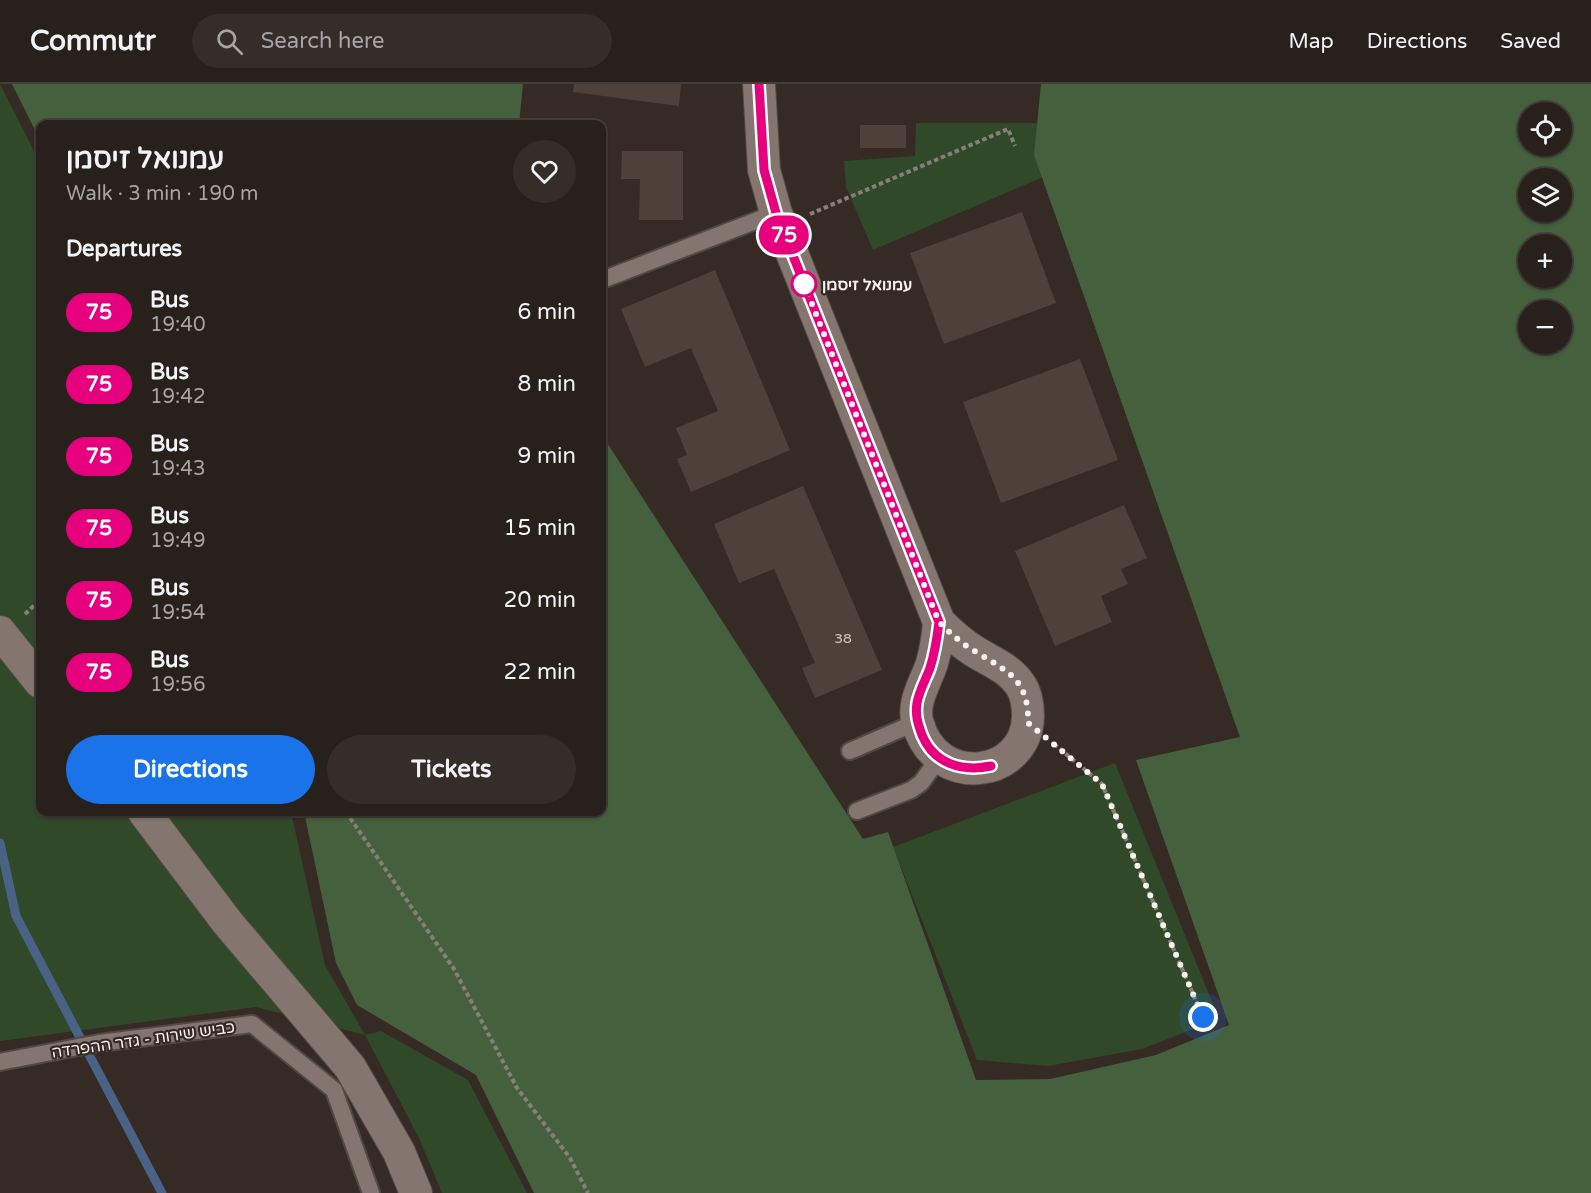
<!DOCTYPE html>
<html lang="en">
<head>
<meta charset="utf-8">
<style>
	:root { --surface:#28201b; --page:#342d28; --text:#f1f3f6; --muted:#a5a3a3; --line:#443e3a; --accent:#1a73e8 }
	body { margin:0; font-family:"Varela Round","Noto Sans Hebrew",sans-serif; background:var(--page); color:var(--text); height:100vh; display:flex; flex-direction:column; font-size:22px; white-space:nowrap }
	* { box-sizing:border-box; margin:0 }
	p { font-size:20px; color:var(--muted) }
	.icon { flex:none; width:33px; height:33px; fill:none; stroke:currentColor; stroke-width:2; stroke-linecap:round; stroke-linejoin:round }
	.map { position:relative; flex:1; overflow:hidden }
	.sheet { position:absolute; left:36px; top:36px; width:570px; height:696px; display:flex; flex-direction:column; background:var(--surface); border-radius:12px; box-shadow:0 2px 4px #0004,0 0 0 2px var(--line) }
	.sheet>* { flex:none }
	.badge { padding:0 12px; border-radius:20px; font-size:21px; line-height:39px }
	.controls { position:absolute; left:1518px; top:18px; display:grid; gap:12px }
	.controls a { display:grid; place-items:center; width:54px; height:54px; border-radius:50%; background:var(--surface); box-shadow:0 2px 4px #0004,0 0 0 2px var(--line); font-size:30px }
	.you { position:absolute; width:30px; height:30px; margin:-15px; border:4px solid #fff; border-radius:50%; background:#1a73e8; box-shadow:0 0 0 9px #1a73e833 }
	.map>.badge { position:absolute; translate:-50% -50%; box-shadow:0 0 0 3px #fff }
	h2 { padding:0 30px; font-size:22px; line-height:54px }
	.round { display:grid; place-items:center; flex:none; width:63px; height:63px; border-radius:32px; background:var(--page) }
	.headline { display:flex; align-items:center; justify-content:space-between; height:102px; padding:0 30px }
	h1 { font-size:28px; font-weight:700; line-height:45px }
	.button { display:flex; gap:12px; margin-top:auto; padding:12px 30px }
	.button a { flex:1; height:69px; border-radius:36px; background:var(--accent); color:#fff; font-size:24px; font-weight:700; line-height:69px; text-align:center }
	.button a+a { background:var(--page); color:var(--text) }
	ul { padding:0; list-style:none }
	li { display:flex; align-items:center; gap:18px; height:72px; padding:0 30px }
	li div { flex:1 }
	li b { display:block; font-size:22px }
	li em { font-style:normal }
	li .badge { min-width:66px; font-weight:700; text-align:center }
	header { display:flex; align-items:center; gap:36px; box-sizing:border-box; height:84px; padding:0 30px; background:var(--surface); border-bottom:2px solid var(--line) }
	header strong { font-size:28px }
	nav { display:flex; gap:33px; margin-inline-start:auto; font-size:21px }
	.search { width:420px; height:54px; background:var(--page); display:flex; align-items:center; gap:15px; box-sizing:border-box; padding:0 21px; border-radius:33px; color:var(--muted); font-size:22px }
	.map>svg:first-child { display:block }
	.green { fill:#304929 }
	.forest { fill:#45603d; fill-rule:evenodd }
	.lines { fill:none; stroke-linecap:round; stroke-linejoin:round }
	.stream { stroke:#496285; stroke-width:9 }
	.building { fill:#4e413a }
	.service-casing { stroke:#534943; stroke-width:20 }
	.minor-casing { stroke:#534943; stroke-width:34 }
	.path { stroke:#897f7a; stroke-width:4; stroke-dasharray:4.5 3; stroke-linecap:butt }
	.service { stroke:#84756e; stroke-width:16 }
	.minor { stroke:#84756e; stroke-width:32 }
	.line-casing { stroke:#fff; stroke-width:14 }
	.line { stroke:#e6007e; stroke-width:9 }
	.walk { stroke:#faf2ee; stroke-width:6; stroke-dasharray:0 10.8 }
	.stop-dot { fill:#fff; stroke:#e6007e; stroke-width:3 }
	.labels { text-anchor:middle; stroke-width:4.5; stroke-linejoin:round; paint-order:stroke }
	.number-label { font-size:14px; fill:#cfc6c1 }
	.stop-label { font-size:16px; font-weight:bold; fill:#faf2ee; stroke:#362a24; text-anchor:start }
	.street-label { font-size:16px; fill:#faf2ee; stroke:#362a24 }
</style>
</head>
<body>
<header>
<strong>Commutr</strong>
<div class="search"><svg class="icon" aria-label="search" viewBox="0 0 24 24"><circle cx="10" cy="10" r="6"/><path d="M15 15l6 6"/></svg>Search here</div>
<nav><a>Map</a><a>Directions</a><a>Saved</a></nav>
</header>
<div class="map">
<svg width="1591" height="1109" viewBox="0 0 1591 1109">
	<rect width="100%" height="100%" fill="#362a24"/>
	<g class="green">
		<path d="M0,0L40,79V728H291L325,881L365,951L381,947L468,996L527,1109H442L419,1054L365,951L256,923L0,957Z"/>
		<path d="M916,39H1048L1057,87L873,166L846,103L844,77L915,72Z"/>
		<path d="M1115,679L1219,935L1142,965L1048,982L977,976L893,763Z"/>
	</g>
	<g class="forest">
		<path d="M12,0H523L519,40H40V56Z"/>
		<path d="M1041,0H1591V1109H534L476,991L357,921L336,879L304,728H602V351L863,755L888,748L976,996L1050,995L1156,971L1229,941L1136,676L1240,653L1034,71ZM1528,28H1562V62H1528ZM1528,94H1562V128H1528ZM1528,160H1562V194H1528ZM1528,226H1562V260H1528Z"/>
	</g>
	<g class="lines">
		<path class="stream" d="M0,759L16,832L162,1109"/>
	</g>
	<g class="building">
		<path d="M574,0H681L679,22L573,8Z"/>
		<rect x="860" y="41" width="46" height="23"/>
		<path d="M622,67H683V136H639L640,95H621Z"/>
		<path d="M1022,128L1056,219L944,260L910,169Z"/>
		<path d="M715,186L790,366L691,408L677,375L687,371L676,344L718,327L691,264L645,283L621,225Z"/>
		<path d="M1080,275L1118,376L1001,419L963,318Z"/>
		<path d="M803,402L882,586L815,614L802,584L815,579L774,485L739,499L714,440Z"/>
		<path d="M1124,421L1147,474L1121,485L1128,500L1101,512L1112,538L1055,562L1015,467Z"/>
	</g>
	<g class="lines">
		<defs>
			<g id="service">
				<path d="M602,196L776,129"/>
				<path d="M850,667L917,638"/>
				<path d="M857,727L911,706L921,699L939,674"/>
				<path d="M0,978L99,959L252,940L334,1006L371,1109"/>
			</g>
			<g id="minor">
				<path d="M759,0L764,86L776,129L939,538C950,549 961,559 974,567C991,578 1010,584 1021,602C1027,611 1028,623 1028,633C1026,694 937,706 918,640C911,619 926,598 932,579C936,565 938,552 939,538"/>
				<path d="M0,548L40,598"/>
				<path d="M144,728L227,838L350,983L399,1068L416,1109"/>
			</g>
		</defs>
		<use href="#service" class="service-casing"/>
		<use href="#minor" class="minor-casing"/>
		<g class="path">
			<path d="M810,130L1008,45L1015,62"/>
			<path d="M25,530L40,516"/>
			<path d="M1054,660L1102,700L1203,933"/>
			<path d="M346,728L454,885L517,1004L570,1074L588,1109"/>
		</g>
		<use href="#service" class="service"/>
		<use href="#minor" class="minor"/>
	</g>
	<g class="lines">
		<defs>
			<path id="line" d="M759,0L764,86L776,129L939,538C937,554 935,569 930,584C926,595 919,607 917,619C915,631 918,640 922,651C934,680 962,688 991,682"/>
		</defs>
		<use href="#line" class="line-casing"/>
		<use href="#line" class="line"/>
		<path class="walk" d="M804,200L939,538C950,549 962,560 976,568C1009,588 1029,596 1028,639L1102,700L1203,933"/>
	</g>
	<circle class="stop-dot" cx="804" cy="200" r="12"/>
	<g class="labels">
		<g class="number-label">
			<text x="843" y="559">38</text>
		</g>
		<g class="stop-label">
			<text x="822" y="206">עמנואל זיסמן</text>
		</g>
		<g class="street-label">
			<text transform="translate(143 955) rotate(-8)" y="6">כביש שירות - גדר ההפרדה</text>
		</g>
	</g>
</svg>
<div class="controls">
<a><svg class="icon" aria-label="locate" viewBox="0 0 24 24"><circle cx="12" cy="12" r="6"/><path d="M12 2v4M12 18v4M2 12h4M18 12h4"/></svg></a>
<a><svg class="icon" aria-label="layers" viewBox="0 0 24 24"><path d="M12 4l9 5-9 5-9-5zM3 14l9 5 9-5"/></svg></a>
<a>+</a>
<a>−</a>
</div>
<div class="you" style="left:1203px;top:933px"></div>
<b class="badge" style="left:784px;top:151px;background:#e6007e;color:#fff">75</b>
<section class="sheet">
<div class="headline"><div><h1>עמנואל זיסמן</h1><p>Walk · 3 min · 190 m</p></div><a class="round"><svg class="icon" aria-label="heart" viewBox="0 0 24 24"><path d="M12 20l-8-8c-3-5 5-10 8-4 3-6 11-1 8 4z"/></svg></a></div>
<h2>Departures</h2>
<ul>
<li><span class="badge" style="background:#e6007e;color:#fff">75</span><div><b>Bus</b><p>19:40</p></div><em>6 min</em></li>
<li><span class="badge" style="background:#e6007e;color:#fff">75</span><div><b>Bus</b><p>19:42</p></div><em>8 min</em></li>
<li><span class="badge" style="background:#e6007e;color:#fff">75</span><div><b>Bus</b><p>19:43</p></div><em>9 min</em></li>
<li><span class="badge" style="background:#e6007e;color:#fff">75</span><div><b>Bus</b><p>19:49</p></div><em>15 min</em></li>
<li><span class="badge" style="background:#e6007e;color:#fff">75</span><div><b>Bus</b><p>19:54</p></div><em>20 min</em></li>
<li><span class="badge" style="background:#e6007e;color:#fff">75</span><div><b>Bus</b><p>19:56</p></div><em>22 min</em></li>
</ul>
<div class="button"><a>Directions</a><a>Tickets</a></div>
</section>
</div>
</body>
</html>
